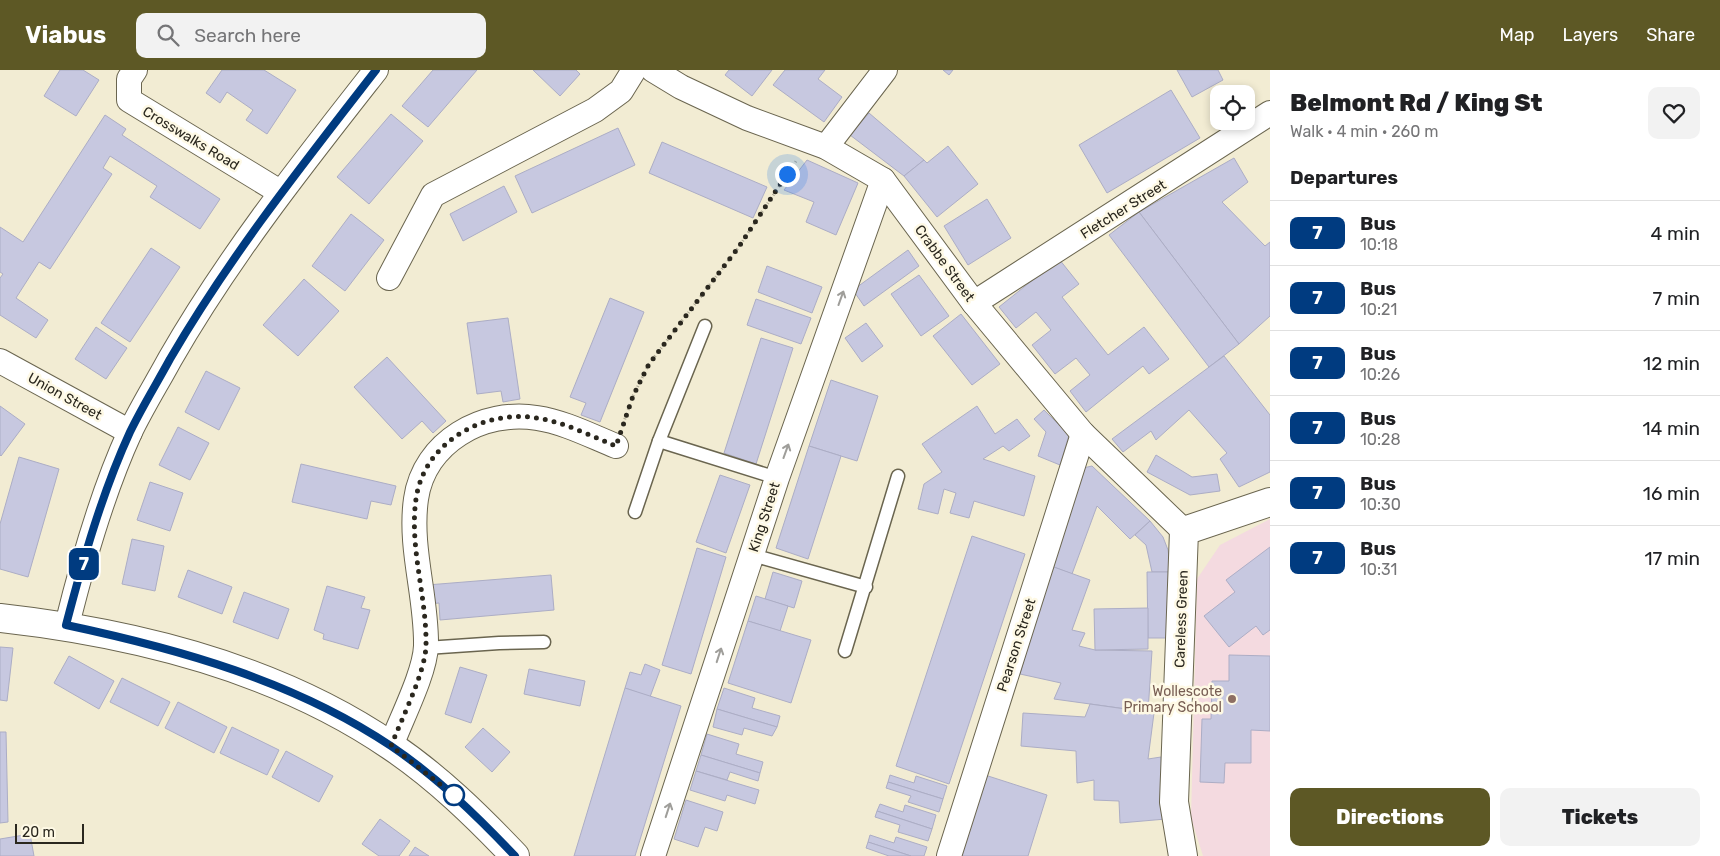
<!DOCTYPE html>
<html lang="en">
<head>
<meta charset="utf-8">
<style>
	:root { --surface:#fff; --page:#f2f2f2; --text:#202124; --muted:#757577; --line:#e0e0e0; --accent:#5d5825 }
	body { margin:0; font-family:Rubik,sans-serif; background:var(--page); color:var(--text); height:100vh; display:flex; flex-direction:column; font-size:19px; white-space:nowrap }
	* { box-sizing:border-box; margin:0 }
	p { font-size:16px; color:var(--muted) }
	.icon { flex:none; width:28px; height:28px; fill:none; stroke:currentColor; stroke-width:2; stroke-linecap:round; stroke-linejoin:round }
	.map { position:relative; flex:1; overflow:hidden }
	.details { display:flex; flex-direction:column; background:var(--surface); width:450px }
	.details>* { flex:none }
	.badge { padding:0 10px; border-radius:8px; font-size:18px; line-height:32px }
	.fabs { position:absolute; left:1210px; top:15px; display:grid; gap:10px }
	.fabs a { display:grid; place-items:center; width:45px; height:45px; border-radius:10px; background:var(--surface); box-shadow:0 2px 8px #0003; font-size:25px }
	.scale { position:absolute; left:15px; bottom:12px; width:69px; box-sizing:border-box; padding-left:5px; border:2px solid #2a271e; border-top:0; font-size:14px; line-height:18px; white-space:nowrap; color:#2a271e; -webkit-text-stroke:4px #fef9e5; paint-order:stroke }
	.you { position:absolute; width:25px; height:25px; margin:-12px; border:4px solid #fff; border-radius:50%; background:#1a73e8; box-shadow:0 0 0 8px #1a73e833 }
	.map>.badge { position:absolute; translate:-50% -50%; box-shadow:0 0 0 2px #fff }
	h2 { padding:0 20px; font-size:19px; line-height:45px }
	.round { display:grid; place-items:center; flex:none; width:52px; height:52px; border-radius:10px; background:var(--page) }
	.head { display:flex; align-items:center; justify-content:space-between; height:85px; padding:0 20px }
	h1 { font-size:24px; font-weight:800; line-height:38px }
	.cta { display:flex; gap:10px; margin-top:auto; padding:10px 20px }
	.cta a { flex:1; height:58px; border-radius:10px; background:var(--accent); color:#fff; font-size:20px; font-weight:800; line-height:58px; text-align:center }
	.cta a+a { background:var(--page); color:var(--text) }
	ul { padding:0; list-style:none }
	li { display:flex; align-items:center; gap:15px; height:65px; padding:0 20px; border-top:1px solid var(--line) }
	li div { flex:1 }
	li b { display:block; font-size:19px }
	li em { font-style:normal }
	li .badge { min-width:55px; font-weight:700; text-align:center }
	header { display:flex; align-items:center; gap:30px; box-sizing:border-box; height:70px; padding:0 25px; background:var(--accent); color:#fff }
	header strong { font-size:24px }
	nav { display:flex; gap:28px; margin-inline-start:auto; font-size:18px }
	.search { width:350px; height:45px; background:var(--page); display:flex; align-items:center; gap:12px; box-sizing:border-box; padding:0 18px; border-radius:10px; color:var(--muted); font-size:19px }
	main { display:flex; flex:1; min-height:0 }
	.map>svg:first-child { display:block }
	.education { fill:#f4dae0 }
	.building { fill:#c7c8e0; stroke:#acadc5 }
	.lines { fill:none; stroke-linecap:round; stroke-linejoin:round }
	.lane-casing { stroke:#6a654f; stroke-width:15 }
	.street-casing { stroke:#6a654f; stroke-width:26 }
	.secondary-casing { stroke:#6a654f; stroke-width:30 }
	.path { stroke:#aea995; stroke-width:3; stroke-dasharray:1 4; stroke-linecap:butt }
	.lane { stroke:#fff; stroke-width:12 }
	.street { stroke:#fff; stroke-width:24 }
	.secondary { stroke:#fff; stroke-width:28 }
	.oneway { stroke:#9f9e9a }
	.line-casing { stroke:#fff; stroke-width:11 }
	.line { stroke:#003b80; stroke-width:8 }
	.walk { stroke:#2a271e; stroke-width:5; stroke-dasharray:0 9 }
	.education-dot { fill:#8d6e63; stroke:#fef9e5; stroke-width:2 }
	.stop-dot { fill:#fff; stroke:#003b80; stroke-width:2.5 }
	.labels { text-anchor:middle; stroke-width:5; stroke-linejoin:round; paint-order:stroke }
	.street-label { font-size:14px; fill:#2a271e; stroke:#fef9e5 }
	.education-label { font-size:14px; fill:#785e54; stroke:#fef9e5; text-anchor:end }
</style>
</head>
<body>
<header>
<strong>Viabus</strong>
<div class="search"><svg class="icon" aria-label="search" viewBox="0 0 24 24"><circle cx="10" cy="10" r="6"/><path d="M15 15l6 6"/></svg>Search here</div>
<nav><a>Map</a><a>Layers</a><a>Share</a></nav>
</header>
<main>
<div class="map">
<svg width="1270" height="786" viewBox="0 0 1270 786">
	<rect width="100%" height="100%" fill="#f2ecd3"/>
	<path class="education" d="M1270,449V786H1203L1191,748L1197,509L1220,475Z"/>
	<g class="building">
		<path d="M60,0H83L99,10L76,46L44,26Z"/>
		<path d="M222,0H264L296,20L267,64L246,50L253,40L227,22L220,33L206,23Z"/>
		<path d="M433,0H477L428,57L402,36Z"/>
		<path d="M533,0H576L580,4L560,26Z"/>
		<path d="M729,0H772L752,26L725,5Z"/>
		<path d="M785,0H825L818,9L842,27L824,52L773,15Z"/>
		<path d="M943,0H953L949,5Z"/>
		<path d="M1177,0H1218L1223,10L1192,27Z"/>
		<path d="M1171,20L1200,68L1107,123L1079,75Z"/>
		<path d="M869,43L924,90L904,106L850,65Z"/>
		<path d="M391,44L423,71L369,134L337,107Z"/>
		<path d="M105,45L126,59L122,65L220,129L200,159L150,127L157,116L110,86L103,98L112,104L50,199L39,192L16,228L48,250L36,268L0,245V208L3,204L0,202V157L23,172Z"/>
		<path d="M618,58L635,95L532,143L515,106Z"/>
		<path d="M662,72L767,117L753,148L649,103Z"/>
		<path d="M948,76L978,114L937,147L904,106L924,90L927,93Z"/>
		<path d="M1234,88L1248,112L1222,132L1265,176L1270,172V246L1239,274L1139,142Z"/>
		<path d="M807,90L858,113L836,165L806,152L814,132L784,120Z"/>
		<path d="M504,116L517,142L463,171L450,144Z"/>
		<path d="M987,129L1011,168L968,195L944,156Z"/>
		<path d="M1139,142L1239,274L1209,297L1109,165Z"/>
		<path d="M351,144L384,170L345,221L312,196Z"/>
		<path d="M151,178L180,197L130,272L101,253Z"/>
		<path d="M908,180L919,196L864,236L853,220Z"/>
		<path d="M1059,189L1079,214L1062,227L1108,285L1144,257L1169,289L1149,304L1143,296L1086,342L1070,321L1090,305L1076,288L1055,304L1032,275L1051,260L1036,242L1016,258L999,237Z"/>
		<path d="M767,196L822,217L812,243L758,222Z"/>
		<path d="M919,205L949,246L921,266L891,224Z"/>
		<path d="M304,209L339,241L298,286L263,255Z"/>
		<path d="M610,228L644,242L600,352L581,345L586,333L570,327Z"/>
		<path d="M756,229L811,248L801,274L747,255Z"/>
		<path d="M961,244L1000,294L972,315L933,266Z"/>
		<path d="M508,248L520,329L503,332L501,321L477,324L467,253Z"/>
		<path d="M866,253L883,276L862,292L845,268Z"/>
		<path d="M96,257L127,278L106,309L75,289Z"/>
		<path d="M761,268L793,278L756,394L724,383Z"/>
		<path d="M1224,286L1270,345V402L1239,417L1220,389L1227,383L1189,340L1156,370L1151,361L1123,382L1112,369Z"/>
		<path d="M387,287L446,351L433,363L422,351L402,369L354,317Z"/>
		<path d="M206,301L240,318L219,360L185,342Z"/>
		<path d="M831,310L878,326L857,391L809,376Z"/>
		<path d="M0,336L25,354L1,386L0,385Z"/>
		<path d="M977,336L995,364L1017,349L1030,366L1009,381L1003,376L983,389L1035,406L1024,446L974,431L969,448L950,443L956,423L944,419L938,444L918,439L924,414L942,402L922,374Z"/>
		<path d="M1044,340L1069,365L1060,395L1038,386L1046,362L1034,349Z"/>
		<path d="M178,357L209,373L190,410L159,395Z"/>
		<path d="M809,376L841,386L808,489L776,478Z"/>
		<path d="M1156,385L1192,407L1217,404L1220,421L1190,425L1147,402Z"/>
		<path d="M19,387L59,399L28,507L0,499V454Z"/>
		<path d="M301,394L396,416L391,435L371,431L367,449L292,432Z"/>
		<path d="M1092,396L1150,451L1130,469L1097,436L1072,504L1051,496L1083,398Z"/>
		<path d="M720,405L750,415L726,483L696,472Z"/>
		<path d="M150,412L183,423L170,461L137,450Z"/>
		<path d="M1150,451L1163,467L1168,480L1171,502H1152L1146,475L1135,465Z"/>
		<path d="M972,466L1025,484L949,714L896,696Z"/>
		<path d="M132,469L164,476L155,521L122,514Z"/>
		<path d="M1270,477V560L1263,565L1256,556L1229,577L1204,546L1235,522L1226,510Z"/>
		<path d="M697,478L726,487L691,604L662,595Z"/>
		<path d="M1051,496L1090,510L1072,560L1085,563L1079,576L1095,580L1152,581L1148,642L1054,629L1061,613L1020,604Z"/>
		<path d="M188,500L232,517L222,544L178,527Z"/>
		<path d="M773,502L802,511L794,538L765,529Z"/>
		<path d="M1147,502H1171V568H1148Z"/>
		<path d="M551,505L554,540L440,550L439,533L429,534L427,515Z"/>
		<path d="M327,516L365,527L361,538L370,540L358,579L323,569L324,564L314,560Z"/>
		<path d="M244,522L289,539L278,569L233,552Z"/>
		<path d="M756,526L788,536L780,561L748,551Z"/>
		<path d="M1148,538V579L1095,580L1094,539Z"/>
		<path d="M748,551L811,570L791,633L728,613Z"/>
		<path d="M0,577L13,578L7,631L0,630Z"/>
		<path d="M1229,585L1270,586V661L1251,660V693H1225L1224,713L1200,712L1202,649H1211L1212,611H1229Z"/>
		<path d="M69,586L114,611L99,639L54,613Z"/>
		<path d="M645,594L660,600L650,627L625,618L630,602L641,605Z"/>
		<path d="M460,597L487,605L471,653L445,644Z"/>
		<path d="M529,599L585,611L580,636L524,624Z"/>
		<path d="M122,608L170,632L158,656L110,632Z"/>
		<path d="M625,618L681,636L635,786H574Z"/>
		<path d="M724,618L755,628L752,638L780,646L777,657L717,639Z"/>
		<path d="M178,632L227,657L214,683L165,658Z"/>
		<path d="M1090,634L1154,643L1148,689L1161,687L1166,749L1120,753L1119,731L1094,730V710L1077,713L1076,681L1021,676L1023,643L1085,647Z"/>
		<path d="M717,639L777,657L772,666L744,658L742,665L713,657Z"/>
		<path d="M232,657L279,680L267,705L220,683Z"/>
		<path d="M483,658L510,682L492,702L465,677Z"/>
		<path d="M0,662H6L8,752L0,753Z"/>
		<path d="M707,664L739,674L736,684L763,692L760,703L701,685Z"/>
		<path d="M286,681L333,706L319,732L272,707Z"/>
		<path d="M701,685L760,703L758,711L730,702L727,710L696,701Z"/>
		<path d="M696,701L759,720L755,734L727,725L725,731L690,720Z"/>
		<path d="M890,705L914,713L916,706L947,716L943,729L888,712Z"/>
		<path d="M985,705L1047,725L1028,786H959Z"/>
		<path d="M888,712L943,729L939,742L908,732L911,726L886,718Z"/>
		<path d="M686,730L723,742L717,761L705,757L698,777L674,769Z"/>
		<path d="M880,734L903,742L905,735L936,745L932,759L877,741Z"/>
		<path d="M877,741L932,759L928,771L898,762L900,755L875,747Z"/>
		<path d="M380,749L410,771L399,786H379L362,774Z"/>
		<path d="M30,764L34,786H0V769Z"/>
		<path d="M870,765L894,773L896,767L927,777L924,786H911L868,772Z"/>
		<path d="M868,772L911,786H889L866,778Z"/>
		<path d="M415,777L429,786H409Z"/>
	</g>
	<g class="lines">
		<defs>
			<g id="lane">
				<path d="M659,371L777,408"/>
				<path d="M635,442L659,371L705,256"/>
				<path d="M752,485L866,517"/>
				<path d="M426,578L499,573L544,572"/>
				<path d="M845,581L898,406"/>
			</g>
			<g id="street">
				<path d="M135,0L129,9V30L280,122"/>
				<path d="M653,0L681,17L747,48L826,77L883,110L974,233L1083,364L1184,461"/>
				<path d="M826,77L885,0"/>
				<path d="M389,208L433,125L595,40L621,21L634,0"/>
				<path d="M974,233L1270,43"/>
				<path d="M0,291L130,362"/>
				<path d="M67,555C83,490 102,423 130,362C142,337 157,313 170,289C229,186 303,93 376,0"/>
				<path d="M391,676C401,649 425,603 426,576C427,527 409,478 416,429C424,372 483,339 537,348C564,352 591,366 616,376"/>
				<path d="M653,786L777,408L883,110"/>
				<path d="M949,786L1083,364"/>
			</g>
			<g id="secondary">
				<path d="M0,548C135,563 277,598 391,676C437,707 477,746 515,786"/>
				<path d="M1183,786L1174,732L1184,461L1270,432"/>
			</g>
		</defs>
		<use href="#lane" class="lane-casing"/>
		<use href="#street" class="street-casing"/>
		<use href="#secondary" class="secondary-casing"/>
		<path class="path" d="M623,354L633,326L649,294L738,178L796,91"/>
		<use href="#lane" class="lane"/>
		<use href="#street" class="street"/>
		<use href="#secondary" class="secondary"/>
	</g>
	<defs><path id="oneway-shaft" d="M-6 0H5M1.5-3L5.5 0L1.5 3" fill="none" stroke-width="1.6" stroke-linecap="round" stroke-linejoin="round" transform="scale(1.25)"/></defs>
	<g class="oneway">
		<use href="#oneway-shaft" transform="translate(841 228) rotate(-70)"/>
		<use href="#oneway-shaft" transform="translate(786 381) rotate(-70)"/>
		<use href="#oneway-shaft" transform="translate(719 585) rotate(-72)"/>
		<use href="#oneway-shaft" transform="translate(668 740) rotate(-72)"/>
	</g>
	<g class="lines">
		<defs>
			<path id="line" d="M376,0C303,94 230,186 170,289C157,313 142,337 130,362C102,423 83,490 66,555C179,579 294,611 391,676C437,707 477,746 515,786"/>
		</defs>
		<use href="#line" class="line-casing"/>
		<use href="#line" class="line"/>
		<path class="walk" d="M454,725L391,676C401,650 425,603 426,576C427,527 409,478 416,429C424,372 484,339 537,348C564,352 591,366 616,376L633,326L649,294L738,178L787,104"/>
	</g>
	<circle class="education-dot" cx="1232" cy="629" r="5"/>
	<circle class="stop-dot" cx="454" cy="725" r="10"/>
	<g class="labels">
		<g class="street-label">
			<text transform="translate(191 68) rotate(31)" y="5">Crosswalks Road</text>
			<text transform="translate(1123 139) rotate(-32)" y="5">Fletcher Street</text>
			<text transform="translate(945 193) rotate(54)" y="5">Crabbe Street</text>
			<text transform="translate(65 326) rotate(29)" y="5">Union Street</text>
			<text transform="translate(764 447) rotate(-72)" y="5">King Street</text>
			<text transform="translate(1181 549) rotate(-88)" y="5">Careless Green</text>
			<text transform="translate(1016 575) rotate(-72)" y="5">Pearson Street</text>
		</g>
		<g class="education-label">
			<text x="1222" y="626">Wollescote<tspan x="1222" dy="16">Primary School</tspan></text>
		</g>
	</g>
</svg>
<div class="fabs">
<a><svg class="icon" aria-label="locate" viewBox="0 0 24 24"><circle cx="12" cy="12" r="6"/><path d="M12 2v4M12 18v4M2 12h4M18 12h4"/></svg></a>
</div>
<div class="scale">20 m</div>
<div class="you" style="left:787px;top:104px"></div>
<b class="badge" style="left:84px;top:494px;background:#003b80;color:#fff">7</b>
</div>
<section class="details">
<div class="head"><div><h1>Belmont Rd / King St</h1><p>Walk · 4 min · 260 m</p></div><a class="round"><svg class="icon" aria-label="heart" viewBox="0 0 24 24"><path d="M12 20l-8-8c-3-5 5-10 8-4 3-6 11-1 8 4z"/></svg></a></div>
<h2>Departures</h2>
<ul>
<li><span class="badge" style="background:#003b80;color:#fff">7</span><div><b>Bus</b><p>10:18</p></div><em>4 min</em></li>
<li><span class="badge" style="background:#003b80;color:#fff">7</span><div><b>Bus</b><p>10:21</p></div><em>7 min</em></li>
<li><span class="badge" style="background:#003b80;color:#fff">7</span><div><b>Bus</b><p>10:26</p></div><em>12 min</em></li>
<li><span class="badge" style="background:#003b80;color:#fff">7</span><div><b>Bus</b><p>10:28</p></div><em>14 min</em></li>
<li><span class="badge" style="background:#003b80;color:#fff">7</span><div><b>Bus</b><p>10:30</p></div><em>16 min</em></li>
<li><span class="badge" style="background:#003b80;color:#fff">7</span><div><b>Bus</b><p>10:31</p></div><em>17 min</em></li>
</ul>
<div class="cta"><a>Directions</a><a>Tickets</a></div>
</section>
</main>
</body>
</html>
